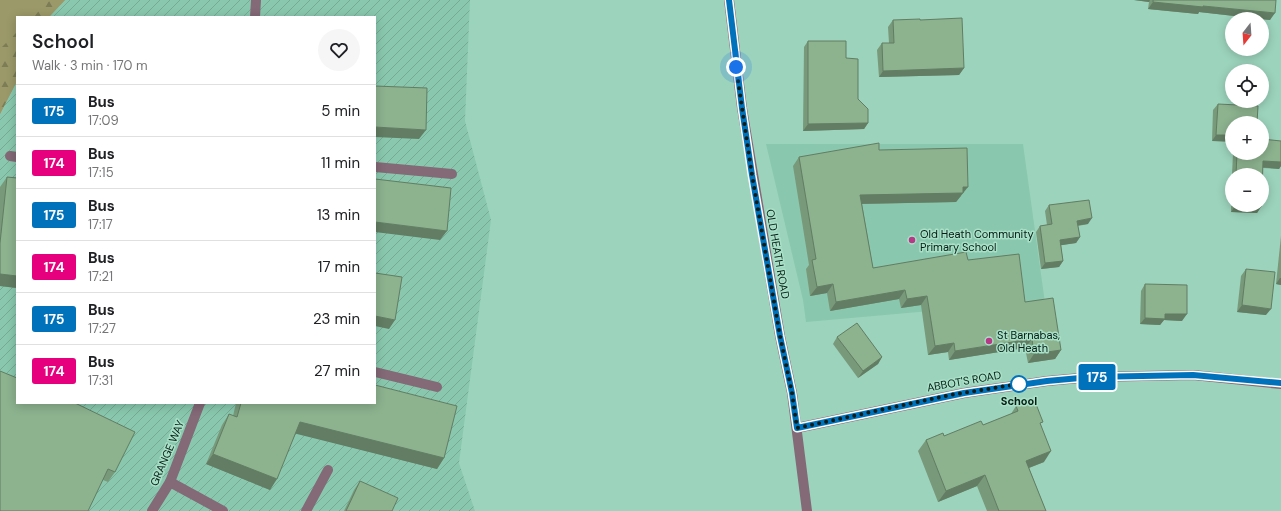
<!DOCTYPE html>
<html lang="en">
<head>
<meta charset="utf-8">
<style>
	:root { --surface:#fff; --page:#f6f6f6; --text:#202124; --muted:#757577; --line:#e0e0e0 }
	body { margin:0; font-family:"DM Sans",sans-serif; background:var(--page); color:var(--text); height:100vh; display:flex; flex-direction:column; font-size:15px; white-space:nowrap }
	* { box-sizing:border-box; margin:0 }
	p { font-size:13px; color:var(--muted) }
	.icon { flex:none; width:22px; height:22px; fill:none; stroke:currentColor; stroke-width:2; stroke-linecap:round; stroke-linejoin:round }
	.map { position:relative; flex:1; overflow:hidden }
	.sheet { position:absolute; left:16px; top:16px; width:360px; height:388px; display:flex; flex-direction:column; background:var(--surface); border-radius:0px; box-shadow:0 2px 10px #0003 }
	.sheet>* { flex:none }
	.badge { padding:0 8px; border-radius:3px; font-size:14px; line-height:26px }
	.needle { width:26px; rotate:197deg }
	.tools { position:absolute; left:1225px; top:12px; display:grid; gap:8px }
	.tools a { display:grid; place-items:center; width:44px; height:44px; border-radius:50%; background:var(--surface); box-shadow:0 2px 10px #0003; font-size:20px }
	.you { position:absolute; width:20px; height:20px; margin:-10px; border:3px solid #fff; border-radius:50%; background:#1a73e8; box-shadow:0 0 0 6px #1a73e833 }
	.map>.badge { position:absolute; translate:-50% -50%; box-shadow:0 0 0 2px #fff }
	.round { display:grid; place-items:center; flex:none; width:42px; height:42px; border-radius:21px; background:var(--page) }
	.headline { display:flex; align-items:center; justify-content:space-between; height:68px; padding:0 16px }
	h1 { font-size:19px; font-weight:600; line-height:30px }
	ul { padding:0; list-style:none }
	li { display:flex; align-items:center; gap:12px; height:52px; padding:0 16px; border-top:1px solid var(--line) }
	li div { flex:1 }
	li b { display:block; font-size:15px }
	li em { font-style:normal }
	li .badge { min-width:44px; font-weight:700; text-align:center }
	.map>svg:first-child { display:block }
	.built { fill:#89c8ae }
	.industrial { fill:url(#industrial-furrows) }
	.green { fill:#9b9969 }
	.forest { fill:url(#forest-firs) }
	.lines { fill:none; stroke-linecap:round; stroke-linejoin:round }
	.minor { stroke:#846977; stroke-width:10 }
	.wall { fill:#78997a }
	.shaded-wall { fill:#627d63 }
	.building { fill:#8cb28e; stroke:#627d63 }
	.line-casing { stroke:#fff; stroke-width:9 }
	.line { stroke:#0072bc; stroke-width:6 }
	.walk { stroke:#061c14; stroke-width:4; stroke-dasharray:0 7.2 }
	.poi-dot { fill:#b63886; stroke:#a9e0c8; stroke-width:1.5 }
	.stop-dot { fill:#fff; stroke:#0072bc; stroke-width:2 }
	.labels { text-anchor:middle; stroke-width:3; stroke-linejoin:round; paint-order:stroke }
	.poi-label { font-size:11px; fill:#061c14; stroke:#a9e0c8; text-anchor:start }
	.street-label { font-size:11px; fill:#061c14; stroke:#a9e0c8 }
	.stop-label { font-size:11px; font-weight:bold; fill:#061c14; stroke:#a9e0c8 }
</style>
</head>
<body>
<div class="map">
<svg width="1281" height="511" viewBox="0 0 1281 511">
	<defs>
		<pattern id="industrial-furrows" width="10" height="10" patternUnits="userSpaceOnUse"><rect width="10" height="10" fill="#89c8ae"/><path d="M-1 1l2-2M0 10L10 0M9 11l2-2" fill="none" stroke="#75ab95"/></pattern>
		<pattern id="forest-firs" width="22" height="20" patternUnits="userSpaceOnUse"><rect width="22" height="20" fill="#9b9969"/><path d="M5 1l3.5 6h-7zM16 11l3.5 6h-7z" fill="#7c7c55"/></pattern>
	</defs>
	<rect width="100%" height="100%" fill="#9cd3bc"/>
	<path class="built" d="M766,144H1023L1045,303L941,310L806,322L803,300Z"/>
	<path class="industrial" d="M65,0H470L465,121L491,220L459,463L475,511H0V114L17,81V403H375V17H49Z"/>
	<path class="green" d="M0,0H65L49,17H17V81L0,114Z"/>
	<g class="forest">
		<path d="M50,0H65L49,17H33Z"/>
		<path d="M17,32V81L0,114V49Z"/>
	</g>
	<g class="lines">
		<g class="minor">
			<path d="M729,0L742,108L780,336L792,393L807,511"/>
			<path d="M255,17L256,0"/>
			<path d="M10,156L17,157"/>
			<path d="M375,167L452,174"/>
			<path d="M375,372L437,387"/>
			<path d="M797,428L964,393L1047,381L1091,377L1193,375L1281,384"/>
			<path d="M170,482L223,511"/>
			<path d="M152,511L170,482L200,403"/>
			<path d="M306,511L328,470"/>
		</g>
	</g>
	<g class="wall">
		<path d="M1134,0H1276L1270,20L1199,12L1198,14L1148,9L1149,2Z"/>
		<path d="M893,20H920L964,68L959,75L879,77L877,50L882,43H889L888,27Z"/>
		<path d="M808,41L846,58L858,99L868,123L864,129L803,131L804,47Z"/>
		<path d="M1218,104L1257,123L1212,141L1213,110Z"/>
		<path d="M1281,141V166L1279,169L1263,168L1262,175H1232L1233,153H1262Z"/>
		<path d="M879,150L961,196L956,202L862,204L873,268L968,260L1025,302L1061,350L1055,359L1028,363L1025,348L949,360L948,352L928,355L921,305L901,308L899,299L830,311L827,293L810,296L806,269L809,265L793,166L799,157Z"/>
		<path d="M1232,176V205H1262L1257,213L1231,212Z"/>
		<path d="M7,177L17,178V288L0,286V187Z"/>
		<path d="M1049,205L1088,224L1078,226L1080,237L1076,243L1061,245L1063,261L1059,267L1041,269L1036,232L1040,226L1047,225L1045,211Z"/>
		<path d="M1281,236V285L1276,284Z"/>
		<path d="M1246,269L1266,315L1237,312L1241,276Z"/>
		<path d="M1145,284L1182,321L1164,320L1160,325L1140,324L1141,291Z"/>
		<path d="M837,337L882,357L878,364L858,378L833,344Z"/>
		<path d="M0,371L115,472L108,482L103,480Z"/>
		<path d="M236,403H375L444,458L437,469L296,433L270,490L206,464L222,425L229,414L233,416Z"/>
		<path d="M1016,406L1041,425L1044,462L1029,468L1046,511H987L977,486L938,502L918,451L926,440L944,436L983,425L1011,414Z"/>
		<path d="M360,481L392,511H344L354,490Z"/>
	</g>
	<g class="shaded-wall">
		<path d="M1134,0H1150L1149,2Z"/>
		<path d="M1153,2L1203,6L1275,13L1270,20L1199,12L1198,14L1148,9Z"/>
		<path d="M964,68L959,75L879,77L883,71Z"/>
		<path d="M868,123L864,129L803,131L808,124Z"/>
		<path d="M375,127L426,130L419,139L375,137Z"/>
		<path d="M1216,135H1232V142L1212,141Z"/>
		<path d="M1263,161L1281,162V166L1279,169L1259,167Z"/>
		<path d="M963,187H968L956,202L854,204L860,195Z"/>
		<path d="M1235,206L1261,207L1257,213L1231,212Z"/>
		<path d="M1092,218L1088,224L1073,226L1077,221Z"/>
		<path d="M375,222L447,231L440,240L375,232Z"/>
		<path d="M1080,237L1076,243L1056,246L1060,240Z"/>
		<path d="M1063,261L1059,267L1041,269L1045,263Z"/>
		<path d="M0,274L17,276V288L0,286Z"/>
		<path d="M1280,278H1281V285L1276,284Z"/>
		<path d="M833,284L827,293L810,296L817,287Z"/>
		<path d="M905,290L899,299L830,311L836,302Z"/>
		<path d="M927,296L921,305L901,308L907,299Z"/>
		<path d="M1242,305L1271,309L1266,315L1237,312Z"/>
		<path d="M1165,314H1187L1182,321L1164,320L1160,325L1140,324L1145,318Z"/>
		<path d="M375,316L395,320L389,329L375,326Z"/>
		<path d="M1032,339L1025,348L949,360L955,351Z"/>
		<path d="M954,343L948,352L928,355L935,346Z"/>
		<path d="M1061,350L1055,359L1028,363L1034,354Z"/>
		<path d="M882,357L878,364L858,378L863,371Z"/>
		<path d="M300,422L444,458L437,469L293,433Z"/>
		<path d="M1051,451L1044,462L1018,472L1026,461Z"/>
		<path d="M213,454L277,479L270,490L206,464Z"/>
		<path d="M985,475L977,486L938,502L946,491Z"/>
	</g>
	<g class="building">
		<path d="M1153,0H1276L1275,13L1203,6V7L1153,2Z"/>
		<path d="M962,18L964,68L883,71L882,43H894L893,20L920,19V20Z"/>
		<path d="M808,41H846V58L858,59V99L868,109V123L808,124Z"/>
		<path d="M375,86L427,88L426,130L375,127Z"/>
		<path d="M1218,104L1258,106L1257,123H1232V135H1216Z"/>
		<path d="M1262,139L1281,141V162L1263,161L1262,193V175H1236L1237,153H1262Z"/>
		<path d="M879,143V150L967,148L968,187H963V193L860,195L873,268L966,252L968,260L1019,254L1025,302L1053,298L1061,350L1034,354L1032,339L955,351L954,343L935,346L927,296L907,299L905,290L836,302L833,284L817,287L812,260L816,259L799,157Z"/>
		<path d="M7,177L17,178V276L0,274V243Z"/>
		<path d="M375,179L451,188L447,231L375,222Z"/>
		<path d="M1089,200L1092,218L1077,221L1080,237L1060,240L1063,261L1045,263L1040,226L1052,224L1049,205Z"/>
		<path d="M1235,205H1262L1261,207L1235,206Z"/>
		<path d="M1246,269L1275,272L1271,309L1242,305Z"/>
		<path d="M375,273L402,277L395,320L375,316Z"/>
		<path d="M1145,284L1187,285V314H1165V319L1145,318Z"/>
		<path d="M857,323L882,357L863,371L837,337Z"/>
		<path d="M0,371L17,378V403H75L135,432L115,472L108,469L88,511H0Z"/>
		<path d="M375,385L457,406L444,458L300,422L277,479L213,454L229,414L237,417L241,403H375Z"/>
		<path d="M1034,399L1043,422L1040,423L1051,451L1026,461L1046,511H999L985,475L946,491L926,440L943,433L944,436L981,421L983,425L1018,411L1016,406Z"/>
		<path d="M360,481L398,498L392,511H346Z"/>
	</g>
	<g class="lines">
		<defs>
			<path id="line" d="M729,0L742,108L752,175L780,336L792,393L797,428L964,393L1047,381L1091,377L1193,375L1281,383"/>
		</defs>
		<use href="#line" class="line-casing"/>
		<use href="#line" class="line"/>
		<path class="walk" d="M736,67L752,175L780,336L792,393L797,428L950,395L1019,384"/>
	</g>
	<g class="poi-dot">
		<circle cx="912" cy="240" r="4"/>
		<circle cx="989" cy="341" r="4"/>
	</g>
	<circle class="stop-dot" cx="1019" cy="384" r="8"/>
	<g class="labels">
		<g class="poi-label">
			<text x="920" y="238">Old Heath Community<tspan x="920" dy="13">Primary School</tspan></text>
			<text x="997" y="339">St Barnabas,<tspan x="997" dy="13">Old Heath</tspan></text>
		</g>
		<g class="street-label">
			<text transform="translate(778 254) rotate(80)" y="4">OLD HEATH ROAD</text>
			<text transform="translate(964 381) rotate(-10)" y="4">ABBOT'S ROAD</text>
			<text transform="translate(167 453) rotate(-67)" y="4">GRANGE WAY</text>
		</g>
		<g class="stop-label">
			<text x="1019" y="405">School</text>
		</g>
	</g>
</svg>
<div class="tools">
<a><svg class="needle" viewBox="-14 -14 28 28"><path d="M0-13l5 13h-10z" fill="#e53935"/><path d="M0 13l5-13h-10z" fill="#757577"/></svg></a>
<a><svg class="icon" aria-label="locate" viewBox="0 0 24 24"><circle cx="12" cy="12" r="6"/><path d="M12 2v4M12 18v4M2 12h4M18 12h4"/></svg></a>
<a>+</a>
<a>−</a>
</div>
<div class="you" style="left:736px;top:67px"></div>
<b class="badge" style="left:1097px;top:377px;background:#0072bc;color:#fff">175</b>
<section class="sheet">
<div class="headline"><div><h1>School</h1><p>Walk · 3 min · 170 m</p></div><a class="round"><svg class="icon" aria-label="heart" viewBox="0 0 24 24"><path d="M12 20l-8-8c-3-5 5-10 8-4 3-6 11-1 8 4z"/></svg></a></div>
<ul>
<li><span class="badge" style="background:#0072bc;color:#fff">175</span><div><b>Bus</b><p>17:09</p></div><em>5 min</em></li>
<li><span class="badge" style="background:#e6007e;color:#fff">174</span><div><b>Bus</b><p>17:15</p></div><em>11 min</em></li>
<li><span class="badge" style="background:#0072bc;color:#fff">175</span><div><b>Bus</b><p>17:17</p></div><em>13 min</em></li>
<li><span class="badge" style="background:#e6007e;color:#fff">174</span><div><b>Bus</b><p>17:21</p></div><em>17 min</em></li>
<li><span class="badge" style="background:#0072bc;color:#fff">175</span><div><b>Bus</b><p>17:27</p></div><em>23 min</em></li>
<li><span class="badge" style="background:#e6007e;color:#fff">174</span><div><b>Bus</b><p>17:31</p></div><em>27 min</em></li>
</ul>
</section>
</div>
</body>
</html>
